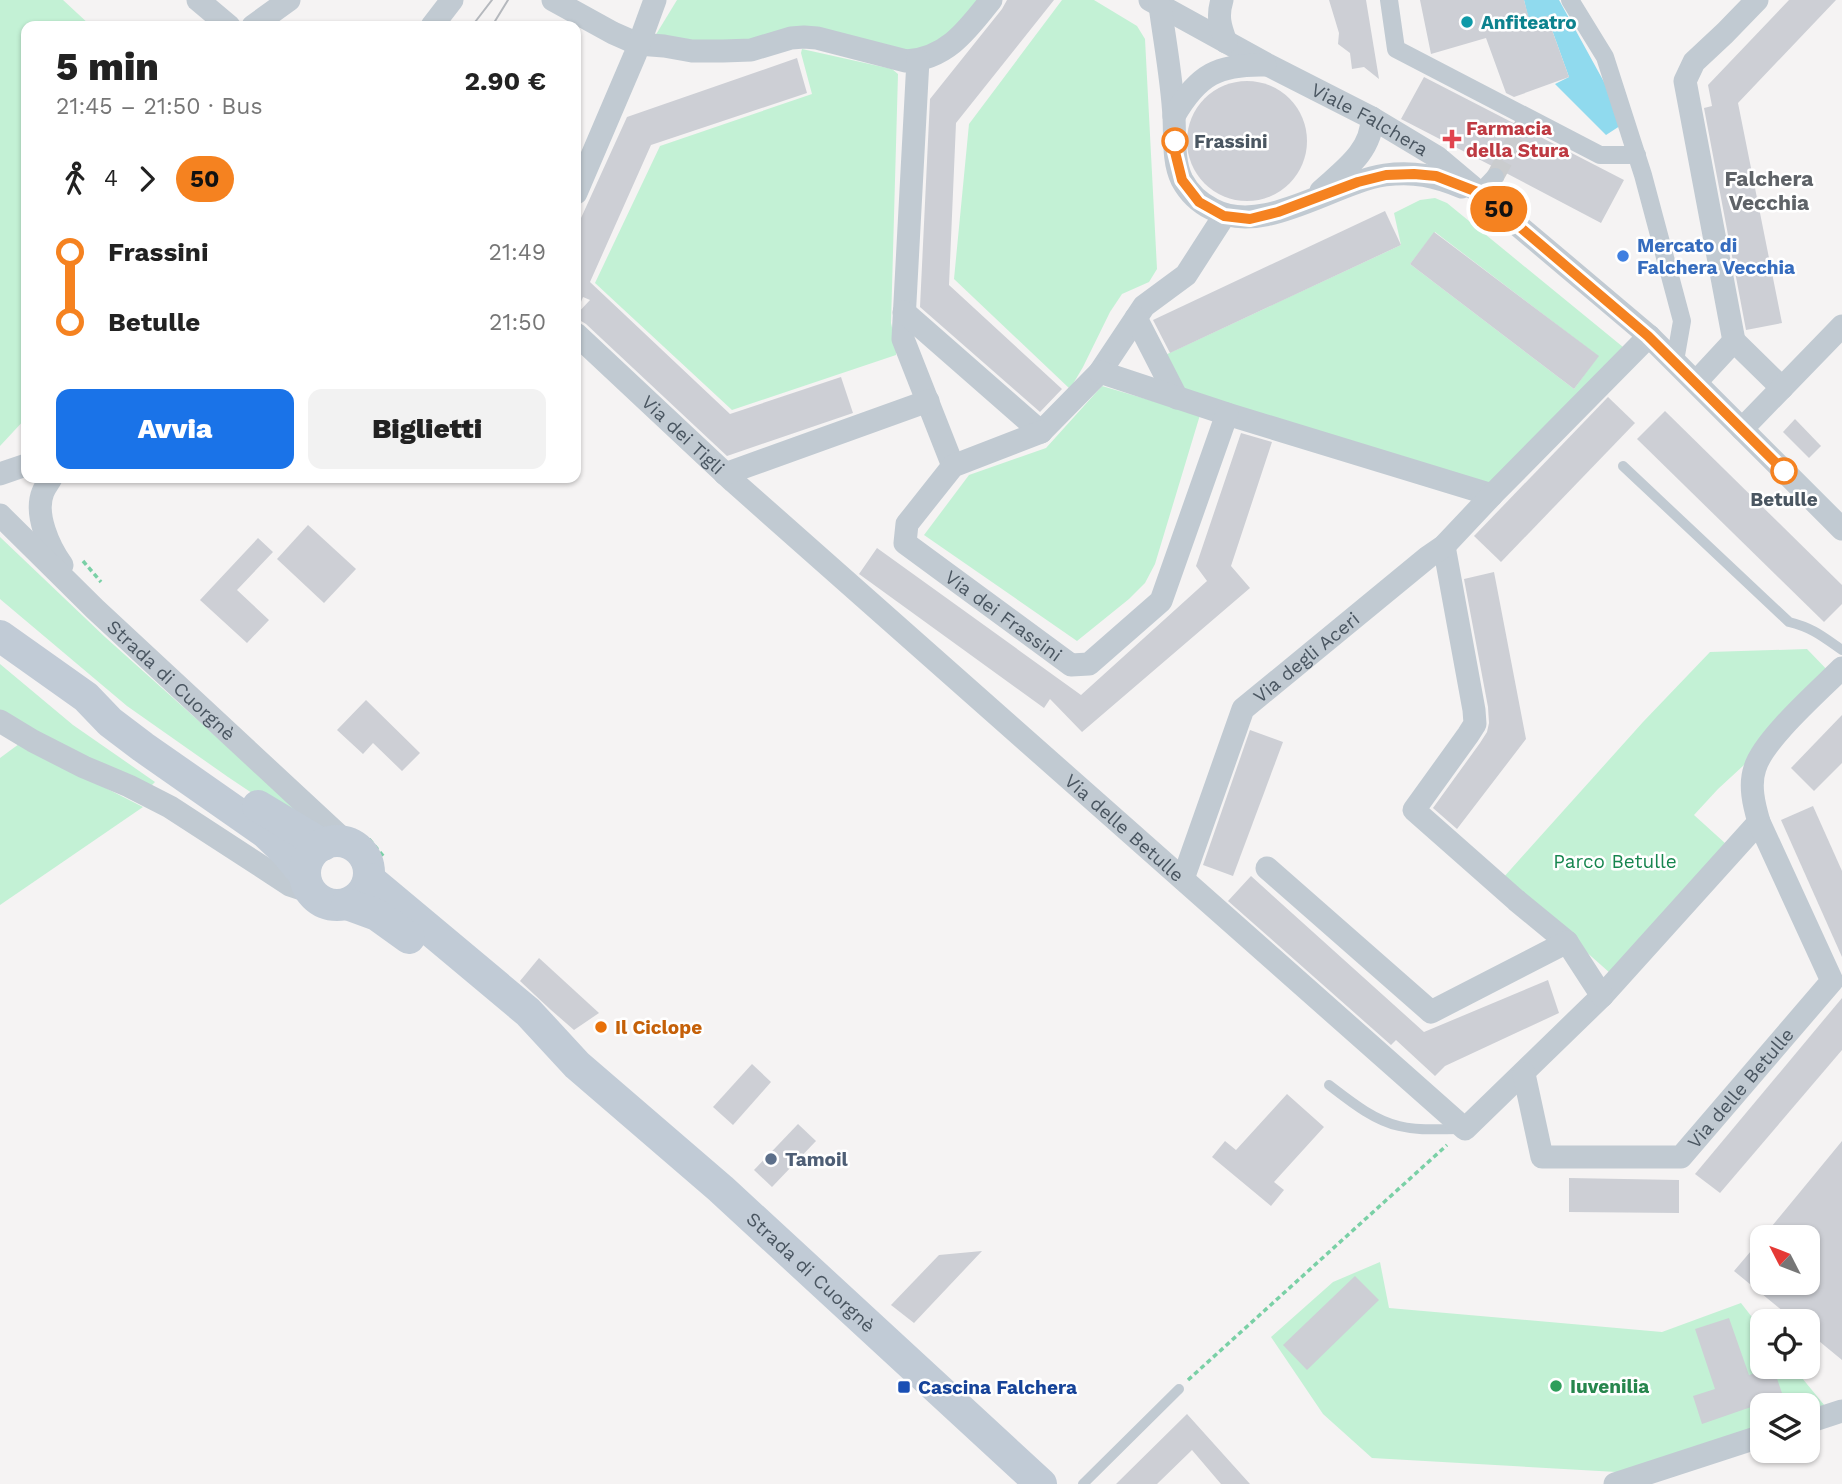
<!DOCTYPE html>
<html lang="it">
<head>
<meta charset="utf-8">
<style>
	:root { --surface:#fff; --page:#f2f2f2; --text:#222; --muted:#767676; --accent:#1a73e8 }
	body { margin:0; font-family:"Work Sans",sans-serif; background:var(--page); color:var(--text); height:100vh; display:flex; flex-direction:column; font-size:26px; white-space:nowrap }
	* { box-sizing:border-box; margin:0 }
	p { font-size:23px; color:var(--muted) }
	.icon { flex:none; width:38px; height:38px; fill:none; stroke:currentColor; stroke-width:2; stroke-linecap:round; stroke-linejoin:round }
	.map { position:relative; flex:1; overflow:hidden }
	.side { position:absolute; left:21px; top:21px; width:560px; height:462px; display:flex; flex-direction:column; background:var(--surface); border-radius:14px; box-shadow:0 2px 5px #0004 }
	.side>* { flex:none }
	.badge { padding:0 14px; border-radius:23px; font-size:24px; line-height:46px }
	.needle { width:46px; rotate:312deg }
	.tools { position:absolute; left:1750px; top:1225px; display:grid; gap:14px }
	.tools a { display:grid; place-items:center; width:70px; height:70px; border-radius:14px; background:var(--surface); box-shadow:0 2px 5px #0004; font-size:35px }
	.map>.badge { position:absolute; translate:-50% -50%; box-shadow:0 0 0 4px #fff }
	.legs { display:flex; align-items:center; gap:10px; height:77px; padding:0 35px; font-size:23px }
	.legs p { margin-inline-start:auto }
	.summary { display:flex; align-items:center; justify-content:space-between; height:119px; padding:0 35px }
	h1 { font-size:38px; font-weight:800; line-height:52px }
	.button { display:flex; gap:14px; margin-top:auto; padding:14px 35px }
	.button a { flex:1; height:80px; border-radius:14px; background:var(--accent); color:#fff; font-size:28px; font-weight:800; line-height:80px; text-align:center }
	.button a+a { background:var(--page); color:var(--text) }
	ul { padding:0 35px; list-style:none }
	li { display:flex; align-items:center; gap:24px; height:70px; font-size:26px }
	li i { display:grid; place-items:center; width:10px; height:100%; margin:0 9px; background:currentColor }
	li i::after { content:''; width:18px; height:18px; margin:-9px; border:5px solid; border-radius:50%; background:var(--surface) }
	li p { margin-inline-start:auto }
	li:first-child i { background:linear-gradient(#0000 50%,currentColor 0) }
	li:last-child i { background:linear-gradient(currentColor 50%,#0000 0) }
	.map>svg:first-child { display:block }
	.green { fill:#c3f1d5; fill-rule:evenodd }
	.water { fill:#90daee }
	.building { fill:#cdcfd5 }
	.lines { fill:none; stroke-linecap:round; stroke-linejoin:round }
	.pedestrian-tunnel { stroke:#caccce; stroke-width:18; stroke-dasharray:18 9; stroke-linecap:butt }
	.path { stroke:#7ad0a6; stroke-width:3.5; stroke-dasharray:5 3.5; stroke-linecap:butt }
	.service { stroke:#c1cad2; stroke-width:10 }
	.pedestrian { stroke:#c1cad2; stroke-width:18 }
	.minor { stroke:#c1cad2; stroke-width:23 }
	.secondary { stroke:#c1cbd6; stroke-width:32 }
	.tram { stroke:#b5b8bd; stroke-width:2 }
	.line-1-casing { stroke:#fff; stroke-width:16 }
	.line-1 { stroke:#f58220; stroke-width:10 }
	.culture-dot { fill:#0f9aa8; stroke:#fff; stroke-width:2.5 }
	.health-dot { fill:#e0444e; stroke:#fff; stroke-width:2.5 }
	.stop-1-dot { fill:#fff; stroke:#f58220; stroke-width:3.5 }
	.shop-dot { fill:#3f7fe0; stroke:#fff; stroke-width:2.5 }
	.food-dot { fill:#e8710a; stroke:#fff; stroke-width:2.5 }
	.service-dot { fill:#5c6f8a; stroke:#fff; stroke-width:2.5 }
	.leisure-dot { fill:#2e9e5b; stroke:#fff; stroke-width:2.5 }
	.transit-dot { fill:#1a4fb4; stroke:#fff; stroke-width:2.5 }
	.labels { text-anchor:middle; stroke-width:5; stroke-linejoin:round; paint-order:stroke }
	.culture-label { font-size:19px; font-weight:bold; fill:#0d838f; stroke:#fff; text-anchor:start }
	.street-label { font-size:19px; fill:#4a5661; stroke:#fff }
	.health-label { font-size:19px; font-weight:bold; fill:#be3a42; stroke:#fff; text-anchor:start }
	.stop-label { font-size:19px; font-weight:bold; fill:#4a5661; stroke:#fff; text-anchor:start }
	.shop-label { font-size:19px; font-weight:bold; fill:#366cbe; stroke:#fff; text-anchor:start }
	.park-label { font-size:19px; fill:#17864f; stroke:#fff }
	.food-label { font-size:19px; font-weight:bold; fill:#c56008; stroke:#fff; text-anchor:start }
	.service-label { font-size:19px; font-weight:bold; fill:#4e5e75; stroke:#fff; text-anchor:start }
	.leisure-label { font-size:19px; font-weight:bold; fill:#27864d; stroke:#fff; text-anchor:start }
	.transit-label { font-size:19px; font-weight:bold; fill:#164399; stroke:#fff; text-anchor:start }
	.neighbourhood-label { font-size:21px; font-weight:bold; fill:#5f6368; stroke:#fff }
</style>
</head>
<body>
<div class="map">
<svg width="1842" height="1484" viewBox="0 0 1842 1484">
	<rect width="100%" height="100%" fill="#f5f3f3"/>
	<g class="green">
		<path d="M0,0H63L91,26H26V418L0,446Z"/>
		<path d="M677,0H980L934,51L652,41Z"/>
		<path d="M1062,0H1094L1137,26L1145,39L1157,269L1149,282L1122,294L1110,312L1083,367L1070,389L954,279L969,124Z"/>
		<path d="M802,49L892,69L898,74L891,323L896,346V355L732,410L595,283L660,146L812,94L801,53Z"/>
		<path d="M1435,198L1447,203L1623,347L1488,487L1181,389L1163,356L1401,245L1394,213L1420,200ZM1435,232L1598,356L1574,389L1410,264Z"/>
		<path d="M1102,386L1200,415L1155,564L1145,583L1129,599L1077,641L924,535L969,475L1046,448Z"/>
		<path d="M0,537L105,637L307,818L286,816L228,777L127,706L0,599Z"/>
		<path d="M1807,649L1833,676L1769,742L1718,789L1694,815L1726,844L1610,973L1503,878L1643,722L1710,652Z"/>
		<path d="M0,664L73,725L155,782L151,786L130,779L0,712Z"/>
		<path d="M19,744L143,807L0,905V758Z"/>
		<path d="M1380,1262L1389,1308L1662,1332L1741,1303L1762,1330V1367H1793L1825,1406L1808,1413V1405H1762V1431L1652,1474L1372,1458L1323,1414L1271,1337L1333,1282Z"/>
	</g>
	<path class="water" d="M1524,0H1559L1626,122L1606,135L1555,84L1569,77L1547,16L1529,21Z"/>
	<g class="building">
		<path d="M1007,0H1054L956,123L949,285L1062,389L1040,412L920,307L930,99L1002,9Z"/>
		<path d="M1329,0H1366L1379,79L1364,67L1352,69L1350,53L1338,44L1339,33Z"/>
		<path d="M1420,0H1524L1530,22L1547,16L1569,77L1514,97L1506,93L1486,38L1431,54Z"/>
		<path d="M1789,0H1836L1738,103L1782,323L1746,330L1704,108L1712,106L1708,85Z"/>
		<path d="M797,58L807,93L651,145L590,282L730,414L841,377L853,413L727,456L586,324L576,318V315L590,300L583,297L576,314V229L627,117Z"/>
		<path d="M1424,77L1624,180L1601,223L1506,173L1503,169L1498,166H1492L1401,119Z"/>
		<circle cx="1247" cy="141" r="60"/>
		<path d="M1385,211L1401,245L1170,353L1153,320Z"/>
		<path d="M1434,232L1599,356L1574,389L1410,264Z"/>
		<path d="M1608,397L1635,423L1501,562L1474,536Z"/>
		<path d="M1665,411L1842,585V604L1824,622L1637,439Z"/>
		<path d="M1795,419L1821,446L1809,458L1783,432Z"/>
		<path d="M1241,433L1272,442L1231,566L1250,588L1082,732L1050,699L1044,708L859,574L877,548L1081,695L1207,581L1196,566Z"/>
		<path d="M308,525L356,569L324,603L277,559Z"/>
		<path d="M258,538L273,552L237,590L269,620L247,643L200,600Z"/>
		<path d="M1494,572L1526,739L1457,829L1433,808L1480,743L1487,732L1489,723L1488,707L1464,579Z"/>
		<path d="M366,700L420,753L402,771L373,743L363,754L337,730Z"/>
		<path d="M1842,715V763L1814,791L1791,768Z"/>
		<path d="M1250,730L1283,742L1233,876L1203,865Z"/>
		<path d="M1813,806L1842,871V957L1781,820Z"/>
		<path d="M1251,876L1424,1032L1548,980L1559,1013L1445,1066L1435,1076L1396,1040L1391,1045L1228,901Z"/>
		<path d="M539,958L599,1013L574,1030L551,1010L520,981Z"/>
		<path d="M1842,998V1050L1720,1193L1695,1174Z"/>
		<path d="M752,1064L771,1082L733,1125L713,1107Z"/>
		<path d="M1287,1094L1324,1127L1274,1182L1284,1190L1271,1206L1212,1157L1225,1141L1236,1150Z"/>
		<path d="M798,1124L816,1141L772,1187L754,1170Z"/>
		<path d="M1842,1141V1360L1808,1332V1321H1795L1734,1271L1762,1238V1283H1808V1237H1763Z"/>
		<path d="M1569,1178L1679,1180V1213L1569,1212Z"/>
		<path d="M982,1251L914,1323L891,1305L939,1255Z"/>
		<path d="M1355,1276L1379,1300L1307,1370L1283,1345Z"/>
		<path d="M1729,1318L1749,1375L1773,1367L1783,1396L1702,1424L1693,1396L1715,1389L1695,1329Z"/>
		<path d="M1187,1414L1250,1484H1221L1192,1450L1157,1484H1116Z"/>
	</g>
	<g class="lines">
		<path class="pedestrian-tunnel" d="M1495,177L1527,118"/>
		<g class="path">
			<path d="M83,561L101,582"/>
			<path d="M369,839L384,857"/>
			<path d="M1188,1380L1447,1145"/>
		</g>
		<g class="service">
			<path d="M1623,466L1789,622C1813,628 1822,636 1842,650"/>
			<path d="M1329,1085C1350,1101 1373,1120 1399,1126C1419,1131 1439,1129 1459,1129"/>
			<path d="M1083,1484L1179,1389"/>
		</g>
		<g class="pedestrian">
			<path d="M1389,0L1396,49L1600,155H1637"/>
			<path d="M1570,0L1605,57L1643,175L1682,321L1675,361"/>
			<path d="M1480,193L1495,177"/>
		</g>
		<g class="minor">
			<path d="M198,0L229,26"/>
			<path d="M553,0L613,33L638,44L664,46L692,51H723L751,50L791,38L804,37L817,38L906,61C947,59 968,29 991,0"/>
			<path id="s1" d="M1150,0L1268,65L1372,118L1437,157L1649,336L1842,529"/>
			<path d="M1222,0C1217,16 1220,27 1226,42"/>
			<path d="M1160,6C1165,43 1172,80 1174,117C1175,137 1173,162 1182,180C1189,193 1200,203 1212,209C1263,237 1332,183 1385,175C1414,171 1435,176 1462,187"/>
			<path d="M253,26L289,0"/>
			<path d="M432,26L452,0"/>
			<path d="M918,60L903,339L953,466"/>
			<path d="M1174,116C1198,74 1219,64 1265,65"/>
			<path d="M1321,191C1344,170 1372,151 1372,118"/>
			<path d="M576,193L635,55L655,0"/>
			<path d="M904,312L1041,432L1100,372L1144,306L1186,275L1224,216"/>
			<path d="M1136,318L1177,398"/>
			<path id="s2" d="M576,334L734,482L1465,1129L1602,996L1759,822"/>
			<path d="M1734,341L1685,81L1694,62L1725,33L1757,0"/>
			<path d="M1100,372L1227,414L1492,495"/>
			<path d="M1696,382L1734,341L1782,388"/>
			<path d="M1742,429L1842,326"/>
			<path id="s3" d="M1041,432L953,466L907,524L905,543L1071,665L1089,664L1161,601L1227,414"/>
			<path d="M0,474L26,465"/>
			<path d="M725,474L928,401"/>
			<path d="M51,478C49,482 45,487 43,492C34,514 49,547 62,565"/>
			<path id="s4" d="M0,515L95,609L347,843"/>
			<path d="M1444,546L1474,710L1475,724L1468,735L1414,810L1516,900L1567,942"/>
			<path d="M0,721L33,741L84,767L129,786L170,807L290,885L311,892"/>
			<path d="M1267,868L1431,1012L1567,942L1602,996"/>
			<path id="s5" d="M1183,879L1243,709L1428,557L1444,546L1492,495L1649,336"/>
			<path id="s6" d="M1524,1074L1542,1157H1681L1832,981L1759,822C1754,805 1749,785 1755,768C1763,740 1820,690 1842,668"/>
			<path d="M1808,1422L1842,1411"/>
			<path d="M1615,1484L1762,1436"/>
		</g>
		<g class="secondary">
			<path d="M0,636L86,697L110,722L143,747L266,833L284,850L305,875"/>
			<path d="M258,806L323,845"/>
			<circle cx="337" cy="873" r="32"/>
			<path id="s7" d="M369,879L528,1012L577,1065L721,1189L1041,1484"/>
			<path d="M347,904L377,915L409,938"/>
		</g>
		<g class="tram">
			<path d="M472,26L492,0"/>
			<path d="M492,26L508,0"/>
		</g>
	</g>
	<g class="lines">
		<defs>
			<path id="line-1" d="M1175,141V152L1182,180L1199,202L1224,216L1250,219L1278,212L1358,182L1386,175L1414,174L1436,176L1480,193L1648,336L1784,471"/>
		</defs>
		<use href="#line-1" class="line-1-casing"/>
		<use href="#line-1" class="line-1"/>
	</g>
	<circle class="culture-dot" cx="1467" cy="22" r="7"/>
	<path class="health-dot" d="M1448.5 128.5h7v7h7v7h-7v7h-7v-7h-7v-7h7z"/>
	<g class="stop-1-dot">
		<circle cx="1175" cy="141" r="12"/>
		<circle cx="1784" cy="471" r="12"/>
	</g>
	<circle class="shop-dot" cx="1623" cy="256" r="7"/>
	<circle class="food-dot" cx="601" cy="1027" r="7"/>
	<circle class="service-dot" cx="771" cy="1159" r="7"/>
	<circle class="leisure-dot" cx="1556" cy="1386" r="7"/>
	<rect class="transit-dot" x="897" y="1380" width="14" height="14" rx="3.5"/>
	<g class="labels">
		<g class="culture-label">
			<text x="1481" y="29">Anfiteatro</text>
		</g>
		<g class="street-label">
			<text dy="7" stroke="none"><textPath href="#s1" startOffset="250">Viale Falchera</textPath></text>
			<text dy="7" stroke="none"><textPath href="#s2" startOffset="147">Via dei Tigli</textPath></text>
			<text dy="7" stroke="none"><textPath href="#s3" startOffset="310">Via dei Frassini</textPath></text>
			<text dy="7" stroke="none"><textPath href="#s5" startOffset="262">Via degli Aceri</textPath></text>
			<text dy="7" stroke="none"><textPath href="#s4" startOffset="238">Strada di Cuorgnè</textPath></text>
			<text dy="7" stroke="none"><textPath href="#s2" startOffset="738">Via delle Betulle</textPath></text>
			<text dy="7" stroke="none"><textPath href="#s6" startOffset="315">Via delle Betulle</textPath></text>
			<text dy="7" stroke="none"><textPath href="#s7" startOffset="592">Strada di Cuorgnè</textPath></text>
		</g>
		<g class="health-label">
			<text x="1466" y="135">Farmacia<tspan x="1466" dy="22">della Stura</tspan></text>
		</g>
		<g class="stop-label">
			<text x="1194" y="148">Frassini</text>
			<text x="1784" y="506" text-anchor="middle">Betulle</text>
		</g>
		<g class="shop-label">
			<text x="1637" y="252">Mercato di<tspan x="1637" dy="22">Falchera Vecchia</tspan></text>
		</g>
		<g class="park-label">
			<text x="1615" y="868">Parco Betulle</text>
		</g>
		<g class="food-label">
			<text x="615" y="1034">Il Ciclope</text>
		</g>
		<g class="service-label">
			<text x="785" y="1166">Tamoil</text>
		</g>
		<g class="leisure-label">
			<text x="1570" y="1393">Iuvenilia</text>
		</g>
		<g class="transit-label">
			<text x="918" y="1394">Cascina Falchera</text>
		</g>
		<g class="neighbourhood-label">
			<text x="1769" y="186">Falchera<tspan x="1769" dy="24">Vecchia</tspan></text>
		</g>
	</g>
</svg>
<div class="tools">
<a><svg class="needle" viewBox="-14 -14 28 28"><path d="M0-13l5 13h-10z" fill="#e53935"/><path d="M0 13l5-13h-10z" fill="#767676"/></svg></a>
<a><svg class="icon" aria-label="locate" viewBox="0 0 24 24"><circle cx="12" cy="12" r="6"/><path d="M12 2v4M12 18v4M2 12h4M18 12h4"/></svg></a>
<a><svg class="icon" aria-label="layers" viewBox="0 0 24 24"><path d="M12 4l9 5-9 5-9-5zM3 14l9 5 9-5"/></svg></a>
</div>
<b class="badge" style="left:1499px;top:209px;background:#f58220;color:#111">50</b>
<section class="side">
<div class="summary"><div><h1>5 min</h1><p>21:45 – 21:50 · Bus</p></div><b>2.90 €</b></div>
<div class="legs"><svg class="icon" aria-label="walk" viewBox="0 0 24 24"><circle cx="13" cy="4" r="2"/><path d="M13 8l-2 6 4 7M11 14l-3 7M7 12l3-4h3l4 4"/></svg>4<svg class="icon" aria-label="forward" viewBox="0 0 24 24"><path d="M9 5l7 7-7 7"/></svg><b class="badge" style="background:#f58220;color:#111">50</b></div>
<ul>
<li><i style="color:#f58220"></i><b>Frassini</b><p>21:49</p></li>
<li><i style="color:#f58220"></i><b>Betulle</b><p>21:50</p></li>
</ul>
<div class="button"><a>Avvia</a><a>Biglietti</a></div>
</section>
</div>
</body>
</html>
